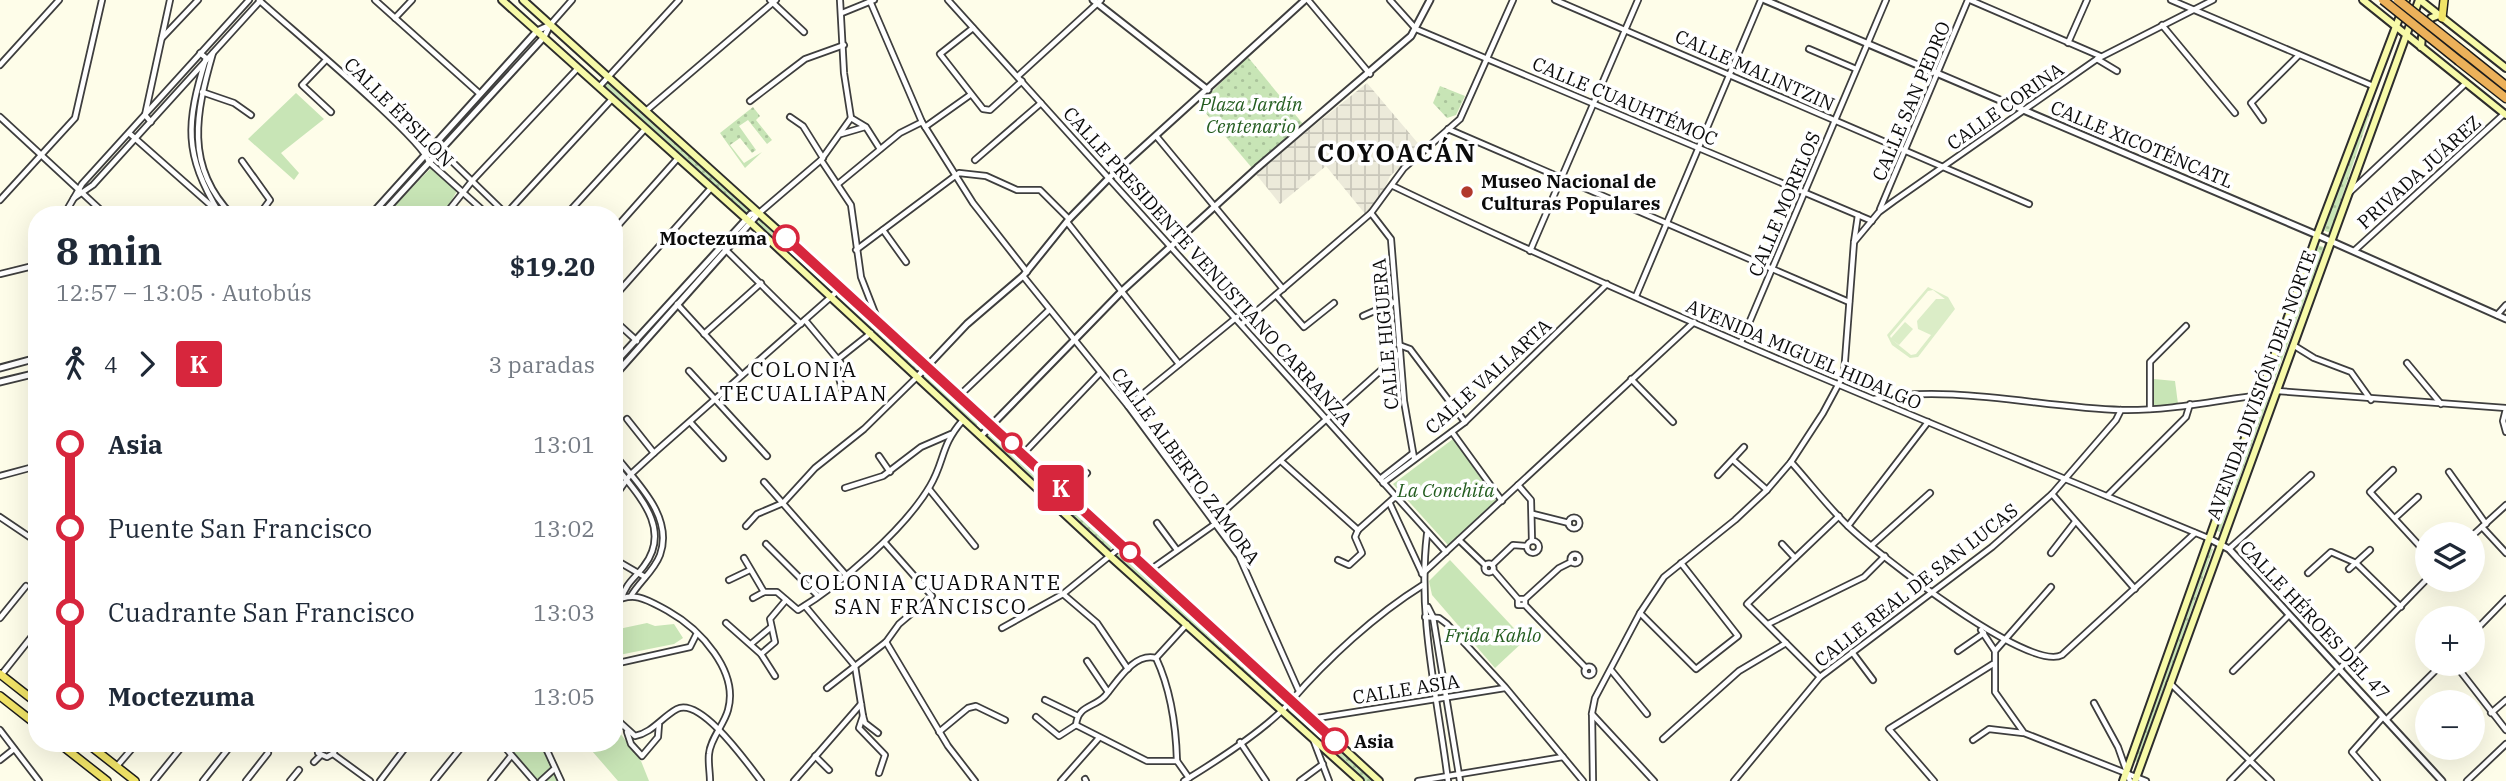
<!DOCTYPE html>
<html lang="es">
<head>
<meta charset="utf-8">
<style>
	:root { --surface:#fff; --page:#f6f6f7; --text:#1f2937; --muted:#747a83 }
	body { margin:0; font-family:"IBM Plex Serif",serif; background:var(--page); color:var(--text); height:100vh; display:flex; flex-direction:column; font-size:26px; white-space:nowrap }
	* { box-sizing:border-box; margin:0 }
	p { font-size:23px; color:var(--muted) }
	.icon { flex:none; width:38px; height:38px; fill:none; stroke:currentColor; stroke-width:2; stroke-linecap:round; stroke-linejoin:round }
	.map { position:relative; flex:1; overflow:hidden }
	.drawer { position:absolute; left:28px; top:206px; width:595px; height:546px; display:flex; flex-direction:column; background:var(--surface); border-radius:28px; box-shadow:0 7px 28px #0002 }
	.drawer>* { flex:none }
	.badge { padding:0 14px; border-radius:5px; font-size:24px; line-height:46px }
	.buttons { position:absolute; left:2415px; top:522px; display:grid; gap:14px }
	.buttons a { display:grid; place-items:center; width:70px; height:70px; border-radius:50%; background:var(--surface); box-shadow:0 7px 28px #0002; font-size:35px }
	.map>.badge { position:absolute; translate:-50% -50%; box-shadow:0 0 0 4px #fff }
	.legs { display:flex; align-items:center; gap:10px; height:77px; padding:0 28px; font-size:23px }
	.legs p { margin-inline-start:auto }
	.summary { display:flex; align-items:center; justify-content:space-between; height:119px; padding:0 28px }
	h1 { font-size:38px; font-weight:700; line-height:52px }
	ul { padding:0 28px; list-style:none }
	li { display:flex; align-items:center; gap:24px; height:84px; font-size:26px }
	li i { display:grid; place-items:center; width:10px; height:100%; margin:0 9px; background:currentColor }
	li i::after { content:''; width:18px; height:18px; margin:-9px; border:5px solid; border-radius:50%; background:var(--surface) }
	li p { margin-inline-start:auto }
	li:first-child i { background:linear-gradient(#0000 50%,currentColor 0) }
	li:last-child i { background:linear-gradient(currentColor 50%,#0000 0) }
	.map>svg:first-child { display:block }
	.grass { fill:url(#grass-dots) }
	.park { fill:#c8e5b6 }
	.pitch { fill:#dbedc7; fill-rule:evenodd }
	.plaza { fill:url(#plaza-grid) }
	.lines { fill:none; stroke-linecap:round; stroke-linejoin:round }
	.minor-casing { stroke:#3e3e3e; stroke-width:8 }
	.tertiary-casing { stroke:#3e3e3e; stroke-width:9 }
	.secondary-casing { stroke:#2d2d2d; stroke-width:10 }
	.primary-casing { stroke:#1c1c1c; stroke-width:10 }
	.motorway-casing { stroke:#1c1c1c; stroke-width:11 }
	.minor { stroke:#fff; stroke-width:4.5 }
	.tertiary { stroke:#fff; stroke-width:5 }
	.secondary { stroke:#f7faa8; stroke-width:6 }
	.primary { stroke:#f0e367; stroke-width:7 }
	.motorway { stroke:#ecb15a; stroke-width:8 }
	.motorway-bridge-casing { stroke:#1c1c1c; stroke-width:11; stroke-linecap:butt }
	.motorway-bridge { stroke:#ecb15a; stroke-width:8 }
	.line-1-casing { stroke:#fff; stroke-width:16 }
	.line-1 { stroke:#d7263d; stroke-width:10 }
	.poi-dot { fill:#b1392c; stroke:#fff; stroke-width:2.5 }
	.stop-1-dot { fill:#fff; stroke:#d7263d; stroke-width:3.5 }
	.labels { text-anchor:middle; stroke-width:7; stroke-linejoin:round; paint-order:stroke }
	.street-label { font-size:19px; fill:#0b0b0b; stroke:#fff }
	.park-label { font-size:19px; font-style:italic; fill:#245d20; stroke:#fff }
	.poi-label { font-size:19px; font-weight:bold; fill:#0b0b0b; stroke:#fff; text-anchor:start }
	.stop-label { font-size:19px; font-weight:bold; fill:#0b0b0b; stroke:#fff; text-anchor:end }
	.neighbourhood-label { font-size:21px; letter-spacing:2px; fill:#0b0b0b; stroke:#fff }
	.district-label { font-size:26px; font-weight:bold; letter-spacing:2px; fill:#0b0b0b; stroke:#fff }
</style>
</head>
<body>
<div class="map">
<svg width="2506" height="781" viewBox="0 0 2506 781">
	<defs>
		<pattern id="grass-dots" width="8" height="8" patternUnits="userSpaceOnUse" patternTransform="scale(1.75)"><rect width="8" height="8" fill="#c8e5b6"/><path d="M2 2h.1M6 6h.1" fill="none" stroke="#aac39b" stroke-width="1.8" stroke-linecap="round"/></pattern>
		<pattern id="plaza-grid" width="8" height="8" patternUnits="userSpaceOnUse" patternTransform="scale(1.75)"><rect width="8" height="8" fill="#eceada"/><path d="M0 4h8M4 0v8" fill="none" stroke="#c9c7ba"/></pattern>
	</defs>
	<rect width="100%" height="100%" fill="#fefde9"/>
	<g class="grass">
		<path d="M1247,56L1303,124L1252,168L1199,105Z"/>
		<path d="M608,81L750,209L747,215L604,85Z"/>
		<path d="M1440,86L1465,96L1456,115L1447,118L1433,103Z"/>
		<path d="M753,107L760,116L756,120L772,140L767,144L748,120L739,126L756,150L752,153L740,138L730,145L744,163L762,152L745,168L720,133Z"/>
		<path d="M2371,110L2330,233L2323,230L2368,114Z"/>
		<path d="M760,219L836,287L831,293L756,223Z"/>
		<path d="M2317,245L2324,247L2273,384L2267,383Z"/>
		<path d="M843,293L922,365L916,370L839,298Z"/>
		<path d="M928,370L981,420L976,426L921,376Z"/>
		<path d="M2263,396L2269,397L2220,532L2213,530Z"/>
		<path d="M992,429L1115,544L1109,551L986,436Z"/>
		<path d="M2208,547L2213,549L2138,762L2133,761Z"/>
		<path d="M1122,551L1280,694L1275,699L1116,557Z"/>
		<path d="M1292,705L1374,781H1364L1287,710Z"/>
	</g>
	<g class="park">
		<path d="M296,93L324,119L281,153L299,173L294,180L248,139Z"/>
		<path d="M432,167L457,191L443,215H386Z"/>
		<path d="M2154,379L2175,381L2178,404L2154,408Z"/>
		<path d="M1453,439L1497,501L1448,545L1393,484Z"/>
		<path d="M1450,560L1525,640L1495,668L1432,595L1429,581Z"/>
		<path d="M647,623L655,626L674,624L683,638L674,644L614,656V630Z"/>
		<path d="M614,725L641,761L649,781H618L586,744H614Z"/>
		<path d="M506,744H541L559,781H536Z"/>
	</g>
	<path class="pitch" d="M1928,287L1948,297L1955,309L1918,357L1910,358L1892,345L1887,335ZM1933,290L1945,299H1936L1917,321L1918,329L1931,335L1916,354L1911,355L1891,339L1899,345L1913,329L1905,322L1891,338L1890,336L1928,291Z"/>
	<path class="plaza" d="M1367,83L1422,148L1390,176L1379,202L1366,215L1326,166L1280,204L1255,173Z"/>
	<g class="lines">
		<defs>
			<g id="minor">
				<path d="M259,0C286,25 422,138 429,162L488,215"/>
				<path d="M375,0L480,94"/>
				<path d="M770,0L804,32"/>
				<path d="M840,0L844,73L851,118L866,127L880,149"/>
				<path d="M948,0L1446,552"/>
				<path d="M1308,0L1370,74"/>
				<path d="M1390,0L1416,29L1872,221"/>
				<path d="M1555,0L2029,204"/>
				<path d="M1970,0L2100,56"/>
				<path d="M2171,0L2373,86"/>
				<path d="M870,1L922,122L973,203L1027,272"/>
				<path d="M842,13L874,0"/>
				<path d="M395,18L412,0"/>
				<path d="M550,25L572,0"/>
				<path d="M2162,25L2235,113"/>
				<path d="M973,28L940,54L983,109L990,110L1022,81"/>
				<path d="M162,38L198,0"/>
				<path d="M2068,43L2087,0"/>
				<path d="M1809,49L1856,69"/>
				<path d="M200,53L206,58C186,124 183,153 220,214"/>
				<path d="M213,53C196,112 184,166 232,215"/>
				<path d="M2097,59L2117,71"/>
				<path d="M326,60L302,85L331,112"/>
				<path d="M0,65L59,0"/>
				<path d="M1018,76L1101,0"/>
				<path d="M599,87L679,0"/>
				<path d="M202,92L234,103L251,115"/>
				<path d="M750,101L805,59L844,45"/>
				<path d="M647,110L776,0"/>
				<path d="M0,117L106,215"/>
				<path d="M790,117L803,126L823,158"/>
				<path d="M2263,120L2251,103L2299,55"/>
				<path d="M151,122L145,115L170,0"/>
				<path d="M925,127L970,95"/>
				<path d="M1448,129L1849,302"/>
				<path d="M129,133L215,209"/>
				<path d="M841,134L865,127"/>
				<path d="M1157,137L1283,289"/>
				<path d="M435,145L502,210L503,215"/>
				<path d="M821,160L851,205L861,277L877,318"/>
				<path d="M975,160L1041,103"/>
				<path d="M242,161L270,200L259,215"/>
				<path d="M838,184L900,133L922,122"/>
				<path d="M1393,186C1660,314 1935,425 2208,538"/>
				<path d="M2350,192L2466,83"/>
				<path d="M74,198L93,185L260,1"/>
				<path d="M0,200L75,118L102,0"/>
				<path d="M1880,209L1968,0"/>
				<path d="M759,213L821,160L851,118"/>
				<path d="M1371,213L1391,239L1404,401L1414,458"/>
				<path d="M64,215L82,184L249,0"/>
				<path d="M445,215L472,181L578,68"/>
				<path d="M505,215L612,99"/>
				<path d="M566,215L645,129"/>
				<path d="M1067,222L1179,364"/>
				<path d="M614,230L678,158"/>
				<path d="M883,230L906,262"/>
				<path d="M1854,242L1858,215"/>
				<path d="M724,248L801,324"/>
				<path d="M856,250L959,173L986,176L1017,190H1040L1069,219"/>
				<path d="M1530,251L1638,0"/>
				<path d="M2354,251L2504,114"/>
				<path d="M0,274L37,265"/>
				<path d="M1023,276L1128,406L1239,556L1298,689"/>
				<path d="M1276,295L1304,327L1334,303"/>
				<path d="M1636,296L1761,0"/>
				<path d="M614,297L711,188"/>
				<path d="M677,304L742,375"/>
				<path d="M2497,315L2506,305"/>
				<path d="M1363,316L1395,302"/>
				<path d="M614,320L637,341"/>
				<path d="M805,320L845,368L839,378L844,395"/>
				<path d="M1243,323L1371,213L1404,168L1460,119L1513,0"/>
				<path d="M704,334L761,283"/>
				<path d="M1741,342L1886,0"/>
				<path d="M1399,345L1410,349L1465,422"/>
				<path d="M2293,345L2314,358L2351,372L2371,400"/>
				<path d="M837,360L871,333"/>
				<path d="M2407,363L2441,404"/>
				<path d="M689,371L767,456"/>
				<path d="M1631,379L1673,422"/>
				<path d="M2277,391L2506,408"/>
				<path d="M960,395L1049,310"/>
				<path d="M1874,399C1952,384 2043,408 2121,410C2168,411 2214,401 2260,395"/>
				<path d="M1128,406L1237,317"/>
				<path d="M2150,409V362L2186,326"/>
				<path d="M2506,409L2503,421L2506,432"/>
				<path d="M627,419L654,453"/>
				<path d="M690,422L723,458"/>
				<path d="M1452,432L1502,501"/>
				<path d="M1024,453L1100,373"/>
				<path d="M614,454C636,482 674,516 660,555C654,571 639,582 631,596"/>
				<path d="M879,456L890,472"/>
				<path d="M1733,460L1767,490"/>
				<path d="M1282,462L1358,530"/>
				<path d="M1791,462C1810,483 1827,506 1848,526C1876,553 2029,673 2062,655L2195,533"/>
				<path d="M614,464C637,494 673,528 644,566C636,577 625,584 622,598"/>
				<path d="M2393,470L2370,492L2427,554"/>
				<path d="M2449,472L2486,524"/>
				<path d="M1718,475L1744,447"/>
				<path d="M0,476L37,466"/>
				<path d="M1380,479L1412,454"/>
				<path d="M764,482L845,574"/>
				<path d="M1383,483L1465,422L1607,284"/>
				<path d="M1518,485L1531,500L1532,541"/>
				<path d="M845,488L883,476L921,447L951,434"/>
				<path d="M929,489L975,546"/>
				<path d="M1066,492L1087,473"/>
				<path d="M2052,494L2135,589"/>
				<path d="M2107,496L2186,417L2190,404"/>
				<path d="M614,498L630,475L654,453L841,288"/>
				<path d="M1390,504L1422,573"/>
				<path d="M1533,514L1569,523"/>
				<path d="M0,517L37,542"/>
				<circle cx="1574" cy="523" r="5.5"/>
				<path d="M2395,518L2418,497"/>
				<path d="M1213,521L1399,354"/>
				<path d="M1157,523L1177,550"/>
				<path d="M746,526L757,514L783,503L815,468L864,429L917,377"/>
				<path d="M1848,526L1928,422"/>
				<path d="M2482,527L2506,553"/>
				<path d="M1358,530L1395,497"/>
				<path d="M1427,534C1417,617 1438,699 1448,781"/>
				<path d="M2473,535L2506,505"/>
				<path d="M1459,540L1485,565"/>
				<circle cx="1533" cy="547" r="6"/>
				<path d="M766,544L817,595"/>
				<path d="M1782,544L1795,558"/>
				<path d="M1872,545L1930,493"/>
				<path d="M2229,549L2311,475"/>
				<path d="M2051,553L2075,522"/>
				<circle cx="1575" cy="559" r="4.5"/>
				<path d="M744,558L764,592"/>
				<path d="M614,559L645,577"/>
				<path d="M1338,560L1349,565L1362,553L1355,537L1358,530"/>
				<circle cx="1489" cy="568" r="4.5"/>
				<path d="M1492,565L1513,545L1527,546"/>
				<path d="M2349,569L2370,550"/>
				<path d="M1150,570L1215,524"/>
				<path d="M1493,570L1518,599"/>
				<path d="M2308,573L2331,552L2356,563L2401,607"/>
				<path d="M1422,574L1694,322"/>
				<path d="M729,580L750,570"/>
				<path d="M1063,594L1097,623L1128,669"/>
				<path d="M753,598L764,592H777L798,610C841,584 904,530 930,486C945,461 940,446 963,420"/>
				<path d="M1525,599L1559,568L1571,562"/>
				<path d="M614,602C635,590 649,601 668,611C700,629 739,671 728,710C724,725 710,739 709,754C708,763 710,772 710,781"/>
				<path d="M1525,605H1518V599H1525V605L1586,668"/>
				<path d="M805,606L855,666L863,716L865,723L878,733"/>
				<path d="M1428,607L1433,617L1460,781"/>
				<path d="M1640,613L1696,669L1738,636L1681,563"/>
				<path d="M1425,617L1439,618L1447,624L1505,687L1583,781"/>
				<path d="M0,618L26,586"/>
				<path d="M726,623L761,654L775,676"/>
				<path d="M1768,624L1864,577L1885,556"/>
				<path d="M1002,628L1063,594L1122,546"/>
				<path d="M1981,630L1995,651V692L2024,733L2146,781"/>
				<path d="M2473,633L2506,599"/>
				<path d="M886,642L948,746L975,781"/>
				<path d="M751,644L770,628"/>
				<path d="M1958,651L1984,633"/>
				<path d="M1995,651L2051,587"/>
				<path d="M1852,652L1873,680"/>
				<path d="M761,654L775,642L770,619L786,600"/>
				<path d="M1156,658C1171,690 1176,725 1177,761"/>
				<path d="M1087,661L1108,692"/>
				<path d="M2454,663L2506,730"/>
				<path d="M614,664L690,647L696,635"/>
				<circle cx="1589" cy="671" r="4.5"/>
				<path d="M1611,670L1647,714"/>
				<path d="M2233,671L2289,615"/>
				<path d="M2,674L37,630"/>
				<path d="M1820,677L1747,604L1839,516"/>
				<path d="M2170,683L2271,781"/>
				<path d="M827,688L886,642L899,624L932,596L885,543"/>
				<path d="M1045,700L1078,716"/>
				<path d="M2094,703L2118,747L2130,781"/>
				<path d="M2491,713L2506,700"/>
				<path d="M1592,714L1654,781"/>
				<path d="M863,716L859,728L885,755L879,773"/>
				<path d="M614,717L635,736C652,733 662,717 677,709C701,697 747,763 761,781"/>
				<path d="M1036,717L1059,736L1076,725"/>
				<path d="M1311,719L1505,688"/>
				<path d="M2386,720L2443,663"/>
				<path d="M1076,725C1078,705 1094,708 1105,696C1117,682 1134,652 1156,658L1187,624"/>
				<path d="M1076,725L1147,761H1177"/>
				<path d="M0,730L39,781"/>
				<path d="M627,732L631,744L642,756L658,737L659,724"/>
				<path d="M939,732L968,708L976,706L1005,720"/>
				<path d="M1313,739L1329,781"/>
				<path d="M1663,739L1739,671L1786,643"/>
				<path d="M1973,740L1989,729L2023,733"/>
				<path d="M1240,742L1266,781"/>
				<path d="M317,744L318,753L327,757L334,753L335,744"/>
				<path d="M502,744L534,781"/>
				<path d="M544,744L561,781"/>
				<path d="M333,754L370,781"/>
				<path d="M815,756L829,770"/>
				<path d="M0,760L14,749"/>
				<path d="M1177,761L1189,778"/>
				<path d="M314,762L321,755"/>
				<path d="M117,766L136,744"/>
				<path d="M1085,779L1086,781"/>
				<path d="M154,781L184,744"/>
				<path d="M203,781L232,744"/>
				<path d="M246,781L268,753"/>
				<path d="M290,781L299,770"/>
				<path d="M380,781L408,744"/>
				<path d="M434,781L464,744"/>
				<path d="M491,781L511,756"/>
				<path d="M541,781L553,770"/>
				<path d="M794,781L861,704"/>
				<path d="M1061,781L1098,739"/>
				<path d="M1184,781C1215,762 1268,728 1291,701C1327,659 1375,615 1423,585"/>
				<path d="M1300,781L1323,764"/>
				<path d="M1418,781L1563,757"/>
				<path d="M1593,781L1592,713L1595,698L1640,613L1664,577L1735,520L1767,490L1791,462L1823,413L1844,374L1854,242L1879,212L1894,201L2097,59L2213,0"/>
				<path d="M1734,781L1820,677L1992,547L2052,494L2116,420L2121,410"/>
				<path d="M1934,781L1889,729L1993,664"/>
				<path d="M2230,781L2427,579"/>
				<path d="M2377,781L2352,752L2383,717"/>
				<path d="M2467,781L2506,744"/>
			</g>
			<g id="tertiary">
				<path d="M1093,0L1208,90"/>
				<path d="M1765,0L2317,235L2506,319"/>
				<path d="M371,215L537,31L550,25"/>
				<path d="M381,215L544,37L550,25"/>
				<path d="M614,364L751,214L759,213"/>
				<path d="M0,368L37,358"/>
				<path d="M614,376L759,213"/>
				<path d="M917,377L967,324L1023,276L1069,219L1110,177L1305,0"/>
				<path d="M0,382L37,373"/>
				<path d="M981,436L1123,290L1257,168L1411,36L1430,0"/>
				<path d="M2208,538L2229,549L2442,781"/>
			</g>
			<g id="secondary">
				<path d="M502,0L752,224L1110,556L1360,781"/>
				<path d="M523,0L1024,453L1379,781"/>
				<path d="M2363,0L2506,115"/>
				<path d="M2420,0L2506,68"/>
				<path d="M2421,47L2422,37L2431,18L2439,15"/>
				<path d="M2123,781L2317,235L2406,0"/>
				<path d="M2135,781L2419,0"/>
			</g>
			<g id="primary">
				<path d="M2442,18L2444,0"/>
				<path d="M0,674L37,703"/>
				<path d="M0,696L37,725"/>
				<path d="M60,744L107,781"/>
				<path d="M88,744L135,781"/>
			</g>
			<g id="motorway">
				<path d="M2466,54L2506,86"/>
				<path d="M2459,61L2506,98"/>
			</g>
		</defs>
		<use href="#minor" class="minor-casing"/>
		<use href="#tertiary" class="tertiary-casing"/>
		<use href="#secondary" class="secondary-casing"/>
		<use href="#primary" class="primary-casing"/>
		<use href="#motorway" class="motorway-casing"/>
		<use href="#minor" class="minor"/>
		<use href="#tertiary" class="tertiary"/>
		<use href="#secondary" class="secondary"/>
		<use href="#primary" class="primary"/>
		<use href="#motorway" class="motorway"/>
		<defs>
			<g id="motorway-bridge">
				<path d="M2383,0L2459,61"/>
				<path d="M2398,0L2466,54"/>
			</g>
		</defs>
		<use href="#motorway-bridge" class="motorway-bridge-casing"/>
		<use href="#motorway-bridge" class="motorway-bridge"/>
	</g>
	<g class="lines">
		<defs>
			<path id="line-1" d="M786,238L1335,741"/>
		</defs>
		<use href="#line-1" class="line-1-casing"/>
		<use href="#line-1" class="line-1"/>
	</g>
	<circle class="poi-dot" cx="1467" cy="192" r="7"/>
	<g class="stop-1-dot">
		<circle cx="786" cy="238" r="12"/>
		<circle cx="1012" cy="443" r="9"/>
		<circle cx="1130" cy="552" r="9"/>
		<circle cx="1335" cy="741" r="12"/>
	</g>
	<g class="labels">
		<g class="street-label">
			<text transform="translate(1755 70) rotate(24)" y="7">CALLE MALINTZIN</text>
			<text transform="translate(1625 101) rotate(23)" y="7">CALLE CUAUHTÉMOC</text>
			<text transform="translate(1911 101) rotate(-67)" y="7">CALLE SAN PEDRO</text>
			<text transform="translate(2005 106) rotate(-35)" y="7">CALLE CORINA</text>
			<text transform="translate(399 112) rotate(45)" y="7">CALLE ÉPSILON</text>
			<text transform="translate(2142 144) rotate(23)" y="7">CALLE XICOTÉNCATL</text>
			<text transform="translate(2419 172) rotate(-42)" y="7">PRIVADA JUÁREZ</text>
			<text transform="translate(1784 204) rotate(-67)" y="7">CALLE MORELOS</text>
			<text transform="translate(1208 266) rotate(48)" y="7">CALLE PRESIDENTE VENUSTIANO CARRANZA</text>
			<text transform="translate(1385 334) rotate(-95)" y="7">CALLE HIGUERA</text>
			<text transform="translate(1804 354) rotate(23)" y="7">AVENIDA MIGUEL HIDALGO</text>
			<text transform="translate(1488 376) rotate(-42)" y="7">CALLE VALLARTA</text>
			<text transform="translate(2261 385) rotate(-70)" y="7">AVENIDA DIVISIÓN DEL NORTE</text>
			<text transform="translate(1186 466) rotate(54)" y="7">CALLE ALBERTO ZAMORA</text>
			<text transform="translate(1916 585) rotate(-38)" y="7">CALLE REAL DE SAN LUCAS</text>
			<text transform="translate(2315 620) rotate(47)" y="7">CALLE HÉROES DEL 47</text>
			<text transform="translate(1406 689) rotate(-9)" y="7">CALLE ASIA</text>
		</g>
		<g class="park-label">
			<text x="1251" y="111">Plaza Jardín<tspan x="1251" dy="22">Centenario</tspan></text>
			<text x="1446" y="497">La Conchita</text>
			<text x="1493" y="642">Frida Kahlo</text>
		</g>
		<g class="poi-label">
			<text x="1481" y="188">Museo Nacional de<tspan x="1481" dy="22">Culturas Populares</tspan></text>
		</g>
		<g class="stop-label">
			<text x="767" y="245">Moctezuma</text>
			<text x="1354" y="748" text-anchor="start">Asia</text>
		</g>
		<g class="neighbourhood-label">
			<text x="804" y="377">COLONIA<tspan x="804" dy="24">TECUALIAPAN</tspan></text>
			<text x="931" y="590">COLONIA CUADRANTE<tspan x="931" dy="24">SAN FRANCISCO</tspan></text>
		</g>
		<g class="district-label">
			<text x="1397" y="162">COYOACÁN</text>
		</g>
	</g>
</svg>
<div class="buttons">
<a><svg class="icon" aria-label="layers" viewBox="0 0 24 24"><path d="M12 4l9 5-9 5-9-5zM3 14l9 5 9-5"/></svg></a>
<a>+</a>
<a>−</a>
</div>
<b class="badge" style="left:1061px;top:488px;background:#d7263d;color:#fff">K</b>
<section class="drawer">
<div class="summary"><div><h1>8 min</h1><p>12:57 – 13:05 · Autobús</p></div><b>$19.20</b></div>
<div class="legs"><svg class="icon" aria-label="walk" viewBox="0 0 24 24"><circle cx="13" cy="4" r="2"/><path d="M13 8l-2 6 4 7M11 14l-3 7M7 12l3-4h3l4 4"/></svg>4<svg class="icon" aria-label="forward" viewBox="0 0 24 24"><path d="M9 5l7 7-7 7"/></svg><b class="badge" style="background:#d7263d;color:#fff">K</b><p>3 paradas</p></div>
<ul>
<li><i style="color:#d7263d"></i><b>Asia</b><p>13:01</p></li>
<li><i style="color:#d7263d"></i><span>Puente San Francisco</span><p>13:02</p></li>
<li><i style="color:#d7263d"></i><span>Cuadrante San Francisco</span><p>13:03</p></li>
<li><i style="color:#d7263d"></i><b>Moctezuma</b><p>13:05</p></li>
</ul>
</section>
</div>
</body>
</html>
